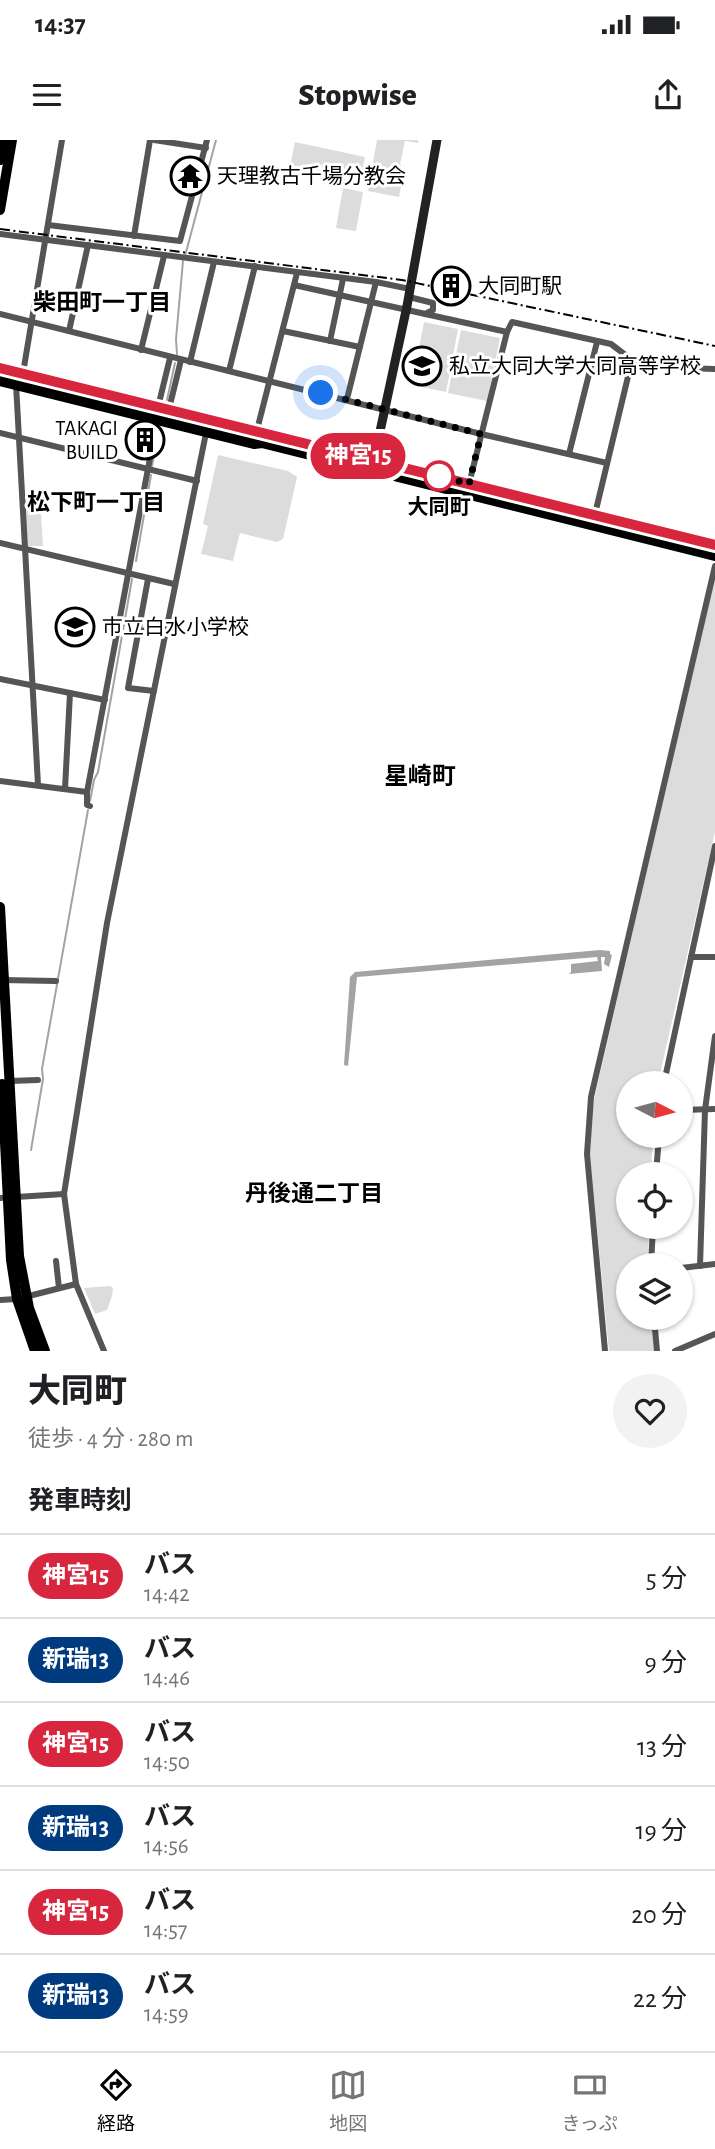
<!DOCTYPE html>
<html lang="ja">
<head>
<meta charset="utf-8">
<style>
	:root { --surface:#fff; --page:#f2f2f2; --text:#202124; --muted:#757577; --line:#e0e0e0; --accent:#000 }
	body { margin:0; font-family:"Alegreya Sans","Noto Sans JP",sans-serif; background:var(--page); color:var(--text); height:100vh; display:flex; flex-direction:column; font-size:26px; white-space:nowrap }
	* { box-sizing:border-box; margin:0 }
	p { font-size:23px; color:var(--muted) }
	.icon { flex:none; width:38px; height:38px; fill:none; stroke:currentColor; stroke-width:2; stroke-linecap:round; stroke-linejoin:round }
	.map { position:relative; height:1211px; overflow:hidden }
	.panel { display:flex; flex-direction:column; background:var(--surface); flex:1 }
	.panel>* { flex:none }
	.badge { padding:0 14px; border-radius:23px; font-size:24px; line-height:46px }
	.needle { width:46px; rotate:96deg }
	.tools { position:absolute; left:616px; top:931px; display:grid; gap:14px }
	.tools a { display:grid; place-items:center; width:77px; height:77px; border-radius:50%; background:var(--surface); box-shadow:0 2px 5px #0004; font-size:35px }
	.you { position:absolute; width:35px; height:35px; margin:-18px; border:5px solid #fff; border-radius:50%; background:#1a73e8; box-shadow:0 0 0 10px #1a73e833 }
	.map>.badge { position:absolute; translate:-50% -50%; box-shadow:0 0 0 4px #fff }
	h2 { padding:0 28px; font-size:26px; line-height:63px }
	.round { display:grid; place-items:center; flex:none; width:74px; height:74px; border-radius:37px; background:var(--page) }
	.head { display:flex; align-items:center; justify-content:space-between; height:119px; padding:0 28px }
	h1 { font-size:33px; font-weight:800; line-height:52px }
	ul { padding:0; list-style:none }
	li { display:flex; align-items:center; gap:21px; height:84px; padding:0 28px; border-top:2px solid var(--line) }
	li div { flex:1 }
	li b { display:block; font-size:26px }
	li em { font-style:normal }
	li .badge { min-width:77px; font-weight:700; text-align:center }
	.status { display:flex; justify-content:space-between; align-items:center; height:49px; padding:0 35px; background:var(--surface); direction:ltr }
	.status svg { height:19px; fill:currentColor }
	header { display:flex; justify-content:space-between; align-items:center; height:91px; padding:0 28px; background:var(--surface); font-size:32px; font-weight:800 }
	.tabs { display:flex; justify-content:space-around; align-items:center; height:98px; border-top:2px solid var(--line); background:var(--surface); font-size:19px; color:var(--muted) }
	.tabs a { display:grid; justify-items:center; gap:4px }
	.tabs .on { color:var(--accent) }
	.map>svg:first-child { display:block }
	.green { fill:#dcdcdc }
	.water { fill:#a3a3a3 }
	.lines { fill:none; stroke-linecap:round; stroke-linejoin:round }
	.stream { stroke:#a3a3a3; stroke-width:2 }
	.street { stroke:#555; stroke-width:6 }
	.secondary { stroke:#222; stroke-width:9 }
	.primary { stroke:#000; stroke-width:10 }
	.highway { stroke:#000; stroke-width:12 }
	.rail { stroke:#000; stroke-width:2; stroke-dasharray:10 3.5 2 3.5; stroke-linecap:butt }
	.line-casing { stroke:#fff; stroke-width:16 }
	.line { stroke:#d7263d; stroke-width:10 }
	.walk { stroke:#000; stroke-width:7; stroke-dasharray:0 12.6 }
	.stop-dot { fill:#fff; stroke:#d7263d; stroke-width:3.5 }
	.labels { text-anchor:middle; stroke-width:6; stroke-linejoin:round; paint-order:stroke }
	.poi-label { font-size:21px; fill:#000; stroke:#fff; text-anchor:start }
	.stop-label { font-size:21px; font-weight:bold; fill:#000; stroke:#fff }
	.neighbourhood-label { font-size:23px; font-weight:bold; fill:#000; stroke:#fff }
	.quarter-label { font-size:24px; font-weight:bold; fill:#000; stroke:#fff }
</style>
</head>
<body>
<div class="status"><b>14:37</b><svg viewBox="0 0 49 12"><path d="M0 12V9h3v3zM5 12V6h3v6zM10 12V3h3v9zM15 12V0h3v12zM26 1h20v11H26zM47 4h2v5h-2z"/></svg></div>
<header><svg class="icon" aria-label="menu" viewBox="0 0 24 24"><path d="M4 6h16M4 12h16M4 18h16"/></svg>Stopwise<svg class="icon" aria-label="share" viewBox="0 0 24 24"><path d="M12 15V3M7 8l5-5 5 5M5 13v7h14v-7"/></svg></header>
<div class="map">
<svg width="715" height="1211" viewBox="0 0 715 1211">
	<rect width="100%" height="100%" fill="#fff"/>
	<g class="green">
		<path d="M377,0H418V3L405,1L400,24L404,31L399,57L368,51Z"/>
		<path d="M295,2L365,17L360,40L322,32L320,38L289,31Z"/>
		<path d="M343,48L363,52L356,91L336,88Z"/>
		<path d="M424,182L458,189L446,252L412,245Z"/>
		<path d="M461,190L500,198L487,261L448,253Z"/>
		<path d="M218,315L288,331L297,337L283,399L277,402L240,393L233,421L201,414L208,386L203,384Z"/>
		<path d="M40,357L43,406H26L25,358Z"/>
		<path d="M715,434V692L658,943H628V996H653L651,1034H628V1087H649L648,1125H628V1178H651L655,1211H609L590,1015L591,984L594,960Z"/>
		<path d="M110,1146L113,1148L112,1156L107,1170L95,1174L84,1148Z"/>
	</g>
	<path class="water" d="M600,810L610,811V814L612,815L609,827L604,824L605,817H601L602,831L569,834L571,832V824L598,821L597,817L357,837L348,926L344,925L350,837L355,832Z"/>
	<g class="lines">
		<g class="stream">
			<path d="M185,116L216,0"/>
			<path d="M177,214L176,199L183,121"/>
			<path d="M167,260L175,223"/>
			<path d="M152,326L159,287"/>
			<path d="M136,421L151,335"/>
			<path d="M90,661L94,640L98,632L132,439"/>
			<path d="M31,1010L43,939L42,929L88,670"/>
		</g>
		<g class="street">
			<path d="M154,0L206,8"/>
			<path d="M48,85L180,101L207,0"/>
			<path d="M0,94L376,142L410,149"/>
			<path d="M134,96L150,0"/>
			<path d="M294,145L507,192"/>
			<path d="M409,157L433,163V170L425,174"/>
			<path d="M0,174L481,294L607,323"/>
			<path d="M69,191L88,105"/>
			<path d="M283,191L360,207"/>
			<path d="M330,201L343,139"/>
			<path d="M141,210L164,116"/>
			<path d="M190,222L214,122"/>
			<path d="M229,231L255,126"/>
			<path d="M23,233L62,0"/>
			<path d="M16,244L38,645"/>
			<path d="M347,259L376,142"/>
			<path d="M158,267L170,218"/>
			<path d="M169,269L181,220"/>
			<path d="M257,290L297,133"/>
			<path d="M0,293L197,341"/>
			<path d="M569,314L597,202"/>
			<path d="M469,344L507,192L512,182L611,204L632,220L648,227L715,229"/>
			<path d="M595,374L632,220"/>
			<path d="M0,403L174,444"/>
			<path d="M148,439L128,548L154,551"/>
			<path d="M139,490L165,494"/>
			<path d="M0,539L105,560"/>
			<path d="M0,641L87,652"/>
			<path d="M65,649L70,553"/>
			<path d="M90,666L87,665V652L157,281"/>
			<path d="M691,817H715"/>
			<path d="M2,840L56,841"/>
			<path d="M9,941L38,940"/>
			<path d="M664,943L715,706"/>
			<path d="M681,970L715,969"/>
			<path d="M656,1034L659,996"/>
			<path d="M0,1058L64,1054"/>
			<path d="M56,1121L59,1148"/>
			<path d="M651,1125L653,1087"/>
			<path d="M700,1126L705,970L715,896"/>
			<path d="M681,1128L715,1124"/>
			<path d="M0,1160L17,1159L76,1144"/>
			<path d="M654,1178L657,1211"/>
			<path d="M104,1211L76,1144L64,1054L107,783L206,293"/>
			<path d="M605,1211L587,1014L591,957L715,426"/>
			<path d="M675,1211L715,1194"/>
		</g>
		<path class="secondary" d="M373,324L407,166L437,0"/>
		<g class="primary">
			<path d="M0,20L4,0"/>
			<path d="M0,70L12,0"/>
			<path d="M0,767L19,1116L29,1168L45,1211"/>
			<path d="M2,944L11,1120L17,1159L35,1211"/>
		</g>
		<g class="highway">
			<path d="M0,228L715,404"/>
			<path d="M0,240L254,303L262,302L715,415"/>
		</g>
		<path class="rail" d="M0,89L402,140L715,206"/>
	</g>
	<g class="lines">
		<defs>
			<path id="line" d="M0,228L715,405"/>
		</defs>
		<use href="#line" class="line-casing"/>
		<use href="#line" class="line"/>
		<path class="walk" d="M321,253L481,294L469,344L439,336"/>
	</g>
	<defs>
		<symbol id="temple-ring" viewBox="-11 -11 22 22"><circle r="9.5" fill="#fff" stroke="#000" stroke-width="1.5"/><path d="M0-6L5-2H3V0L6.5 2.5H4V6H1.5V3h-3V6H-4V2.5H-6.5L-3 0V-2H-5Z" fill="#000"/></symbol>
		<symbol id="building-ring" viewBox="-11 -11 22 22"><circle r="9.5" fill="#fff" stroke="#000" stroke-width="1.5"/><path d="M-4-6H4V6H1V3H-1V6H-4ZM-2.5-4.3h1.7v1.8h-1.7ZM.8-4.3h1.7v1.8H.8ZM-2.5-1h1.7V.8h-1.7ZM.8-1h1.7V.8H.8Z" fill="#000"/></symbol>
		<symbol id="school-ring" viewBox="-11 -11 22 22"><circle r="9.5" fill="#fff" stroke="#000" stroke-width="1.5"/><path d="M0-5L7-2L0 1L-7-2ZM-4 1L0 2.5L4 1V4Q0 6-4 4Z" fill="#000"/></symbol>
	</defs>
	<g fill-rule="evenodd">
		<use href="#temple-ring" x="168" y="14" width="44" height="44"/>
		<use href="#building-ring" x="429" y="124" width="44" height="44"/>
		<use href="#school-ring" x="400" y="204" width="44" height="44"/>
		<use href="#building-ring" x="123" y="278" width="44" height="44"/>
		<use href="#school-ring" x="53" y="465" width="44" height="44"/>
	</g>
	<circle class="stop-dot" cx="439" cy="336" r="14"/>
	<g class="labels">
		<g class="poi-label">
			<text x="217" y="43">天理教古千場分教会</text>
			<text x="478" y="153">大同町駅</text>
			<text x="449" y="233">私立大同大学大同高等学校</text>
			<text x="118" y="295" text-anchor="end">TAKAGI<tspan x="118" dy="24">BUILD</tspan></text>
			<text x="102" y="494">市立白水小学校</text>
		</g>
		<g class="stop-label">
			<text x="439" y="374">大同町</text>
		</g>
		<g class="neighbourhood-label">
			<text x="102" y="170">柴田町一丁目</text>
			<text x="96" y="370">松下町一丁目</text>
			<text x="314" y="1061">丹後通二丁目</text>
		</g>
		<g class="quarter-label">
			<text x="420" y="644">星崎町</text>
		</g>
	</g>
</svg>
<div class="tools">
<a><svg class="needle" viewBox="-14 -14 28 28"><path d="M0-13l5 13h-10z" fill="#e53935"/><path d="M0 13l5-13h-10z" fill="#757577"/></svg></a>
<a><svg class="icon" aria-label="locate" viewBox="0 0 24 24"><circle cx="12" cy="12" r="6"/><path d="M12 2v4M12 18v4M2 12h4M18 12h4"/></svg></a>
<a><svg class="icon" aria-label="layers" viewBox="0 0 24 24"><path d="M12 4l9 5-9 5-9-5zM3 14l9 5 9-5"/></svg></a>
</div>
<div class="you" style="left:321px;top:253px"></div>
<b class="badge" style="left:358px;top:316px;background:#d7263d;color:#fff">神宮15</b>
</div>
<section class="panel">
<div class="head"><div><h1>大同町</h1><p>徒歩 · 4 分 · 280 m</p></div><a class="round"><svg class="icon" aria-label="heart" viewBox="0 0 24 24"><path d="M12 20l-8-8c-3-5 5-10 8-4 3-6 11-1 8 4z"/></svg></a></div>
<h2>発車時刻</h2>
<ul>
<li><span class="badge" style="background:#d7263d;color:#fff">神宮15</span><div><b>バス</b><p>14:42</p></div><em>5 分</em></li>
<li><span class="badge" style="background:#003b80;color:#fff">新瑞13</span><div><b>バス</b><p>14:46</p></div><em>9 分</em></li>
<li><span class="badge" style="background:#d7263d;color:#fff">神宮15</span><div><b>バス</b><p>14:50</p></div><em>13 分</em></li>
<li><span class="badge" style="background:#003b80;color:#fff">新瑞13</span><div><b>バス</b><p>14:56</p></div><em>19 分</em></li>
<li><span class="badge" style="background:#d7263d;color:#fff">神宮15</span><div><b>バス</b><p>14:57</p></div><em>20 分</em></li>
<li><span class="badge" style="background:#003b80;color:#fff">新瑞13</span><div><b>バス</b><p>14:59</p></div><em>22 分</em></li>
</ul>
</section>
<nav class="tabs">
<a class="on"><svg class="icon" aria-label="directions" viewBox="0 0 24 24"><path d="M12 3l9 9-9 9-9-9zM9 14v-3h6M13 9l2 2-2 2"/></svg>経路</a>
<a><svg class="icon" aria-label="map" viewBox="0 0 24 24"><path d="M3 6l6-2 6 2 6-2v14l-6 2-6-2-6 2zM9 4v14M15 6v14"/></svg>地図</a>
<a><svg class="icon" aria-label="tickets" viewBox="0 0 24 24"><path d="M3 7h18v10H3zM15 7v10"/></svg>きっぷ</a>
</nav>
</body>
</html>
